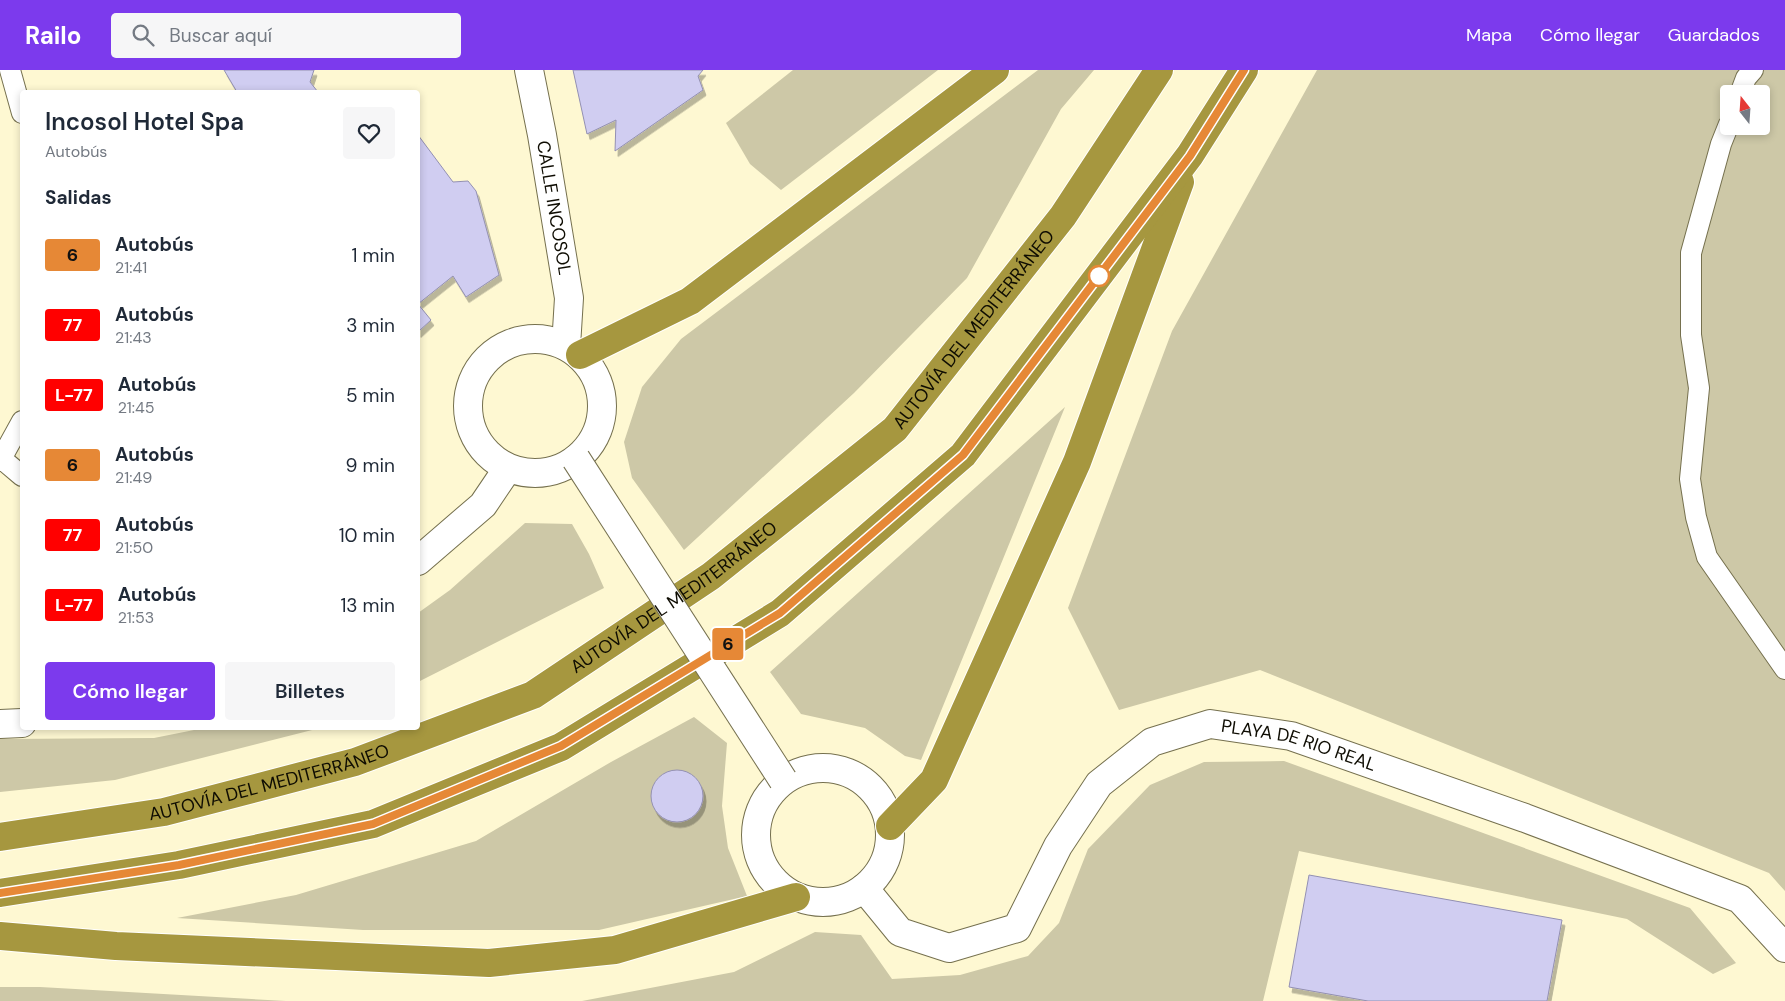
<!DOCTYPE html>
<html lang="es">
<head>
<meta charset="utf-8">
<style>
	:root { --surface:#fff; --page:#f6f6f7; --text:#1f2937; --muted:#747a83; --accent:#7c3aed }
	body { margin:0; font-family:"DM Sans",sans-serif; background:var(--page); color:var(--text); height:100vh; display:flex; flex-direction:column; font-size:19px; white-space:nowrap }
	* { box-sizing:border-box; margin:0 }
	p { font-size:16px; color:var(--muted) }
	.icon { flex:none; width:28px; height:28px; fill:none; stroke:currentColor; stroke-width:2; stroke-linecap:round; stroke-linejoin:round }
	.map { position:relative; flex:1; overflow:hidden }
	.drawer { position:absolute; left:20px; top:20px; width:400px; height:640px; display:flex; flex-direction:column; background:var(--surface); border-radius:5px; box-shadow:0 2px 8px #0003 }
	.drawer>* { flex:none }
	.badge { padding:0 10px; border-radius:4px; font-size:18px; line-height:32px }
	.needle { width:32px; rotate:343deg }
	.buttons { position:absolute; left:1720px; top:15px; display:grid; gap:10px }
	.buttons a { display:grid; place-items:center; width:50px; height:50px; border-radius:5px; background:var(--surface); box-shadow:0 2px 8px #0003; font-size:25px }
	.map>.badge { position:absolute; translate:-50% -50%; box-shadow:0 0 0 2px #fff }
	h2 { padding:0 25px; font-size:19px; line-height:45px }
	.round { display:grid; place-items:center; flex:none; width:52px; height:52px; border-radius:5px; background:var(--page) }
	.overview { display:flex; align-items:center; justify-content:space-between; height:85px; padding:0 25px }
	h1 { font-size:24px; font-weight:600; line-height:38px }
	.action { display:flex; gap:10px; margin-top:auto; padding:10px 25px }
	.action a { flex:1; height:58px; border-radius:5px; background:var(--accent); color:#fff; font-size:20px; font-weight:600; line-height:58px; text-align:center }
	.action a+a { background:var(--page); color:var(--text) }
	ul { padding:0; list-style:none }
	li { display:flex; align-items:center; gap:15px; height:70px; padding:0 25px }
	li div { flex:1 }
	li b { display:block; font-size:19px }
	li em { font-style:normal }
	li .badge { min-width:55px; font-weight:700; text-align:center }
	header { display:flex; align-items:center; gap:30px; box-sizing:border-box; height:70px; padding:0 25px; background:var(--accent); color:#fff }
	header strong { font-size:24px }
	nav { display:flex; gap:28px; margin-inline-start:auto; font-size:18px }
	.search { width:350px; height:45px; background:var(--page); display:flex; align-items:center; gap:12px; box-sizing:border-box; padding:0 18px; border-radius:5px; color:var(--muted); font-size:19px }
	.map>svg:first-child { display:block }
	.green { fill:#cdc8a7; fill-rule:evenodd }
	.building { fill:#d0cdf1; stroke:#9390b2; filter:url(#shadow) }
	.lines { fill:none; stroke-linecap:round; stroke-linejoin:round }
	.lane-casing { stroke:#75704e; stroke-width:22 }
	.street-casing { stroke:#75704e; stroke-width:30 }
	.highway-casing { stroke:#fff; stroke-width:30 }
	.lane { stroke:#fff; stroke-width:20 }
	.street { stroke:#fff; stroke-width:28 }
	.highway { stroke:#a6973f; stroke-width:28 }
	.street-bridge-casing { stroke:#75704e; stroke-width:30; stroke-linecap:butt }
	.street-bridge { stroke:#fff; stroke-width:28 }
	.line-casing { stroke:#fff; stroke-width:11 }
	.line { stroke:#e68836; stroke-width:8 }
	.stop-dot { fill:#fff; stroke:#e68836; stroke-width:2.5 }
	.labels { text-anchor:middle; stroke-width:5; stroke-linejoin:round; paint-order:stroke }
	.street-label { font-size:18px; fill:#0e0c02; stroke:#fff }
</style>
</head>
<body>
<header>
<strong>Railo</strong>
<div class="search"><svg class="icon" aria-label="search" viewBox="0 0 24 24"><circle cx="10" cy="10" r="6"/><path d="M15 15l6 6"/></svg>Buscar aquí</div>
<nav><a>Mapa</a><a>Cómo llegar</a><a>Guardados</a></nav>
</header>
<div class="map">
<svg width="1785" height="931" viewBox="0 0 1785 931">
	<defs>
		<filter id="shadow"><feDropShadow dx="3" dy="5.5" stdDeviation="0" flood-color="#0004"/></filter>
	</defs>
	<rect width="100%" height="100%" fill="#fef8d2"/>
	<g class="green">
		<path d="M793,0H938L781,120L750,94L726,53Z"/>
		<path d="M1038,0H1094L1061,39L967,208L854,323L684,480L632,408L624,372L642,317L681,269Z"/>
		<path d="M1317,0H1785V821L1769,803L1260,600L1119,640L1068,538L1172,261ZM1729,24H1761V56H1729Z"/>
		<path d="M1065,337L921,690L905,686L865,658L801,644L770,602Z"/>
		<path d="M525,453L572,454L589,484L604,518L418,612V543L450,520Z"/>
		<path d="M694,647L727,673L722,736L728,778L747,826L599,860H363L177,848L296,825L476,771L611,692Z"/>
		<path d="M204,658H320L115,710L0,722V669L154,668Z"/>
		<path d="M1284,691L1690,838L1736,893L1713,904L1627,849L1299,781L1263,931H582L734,902L815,862L861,865L892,909L960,905L1028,886L1059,853L1088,779L1150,715L1204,692Z"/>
		<path d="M0,917H40L286,931H0Z"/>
	</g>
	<g class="building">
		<path d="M224,0H314L310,12L318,22H237Z"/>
		<path d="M573,0H703L698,6L703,20L615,81L616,50L587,64Z"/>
		<path d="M418,65L453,112L468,111L476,121L499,205L466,227L453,206L418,234L431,250L418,262Z"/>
		<circle cx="677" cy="726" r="26"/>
		<path d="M1309,805L1562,850L1547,931H1368L1289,917Z"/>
	</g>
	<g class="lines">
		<defs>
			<g id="lane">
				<path d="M10,0L22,43"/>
				<path d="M1740,24L1746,8L1753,0"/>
				<path d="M1729,54L1721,74L1691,183V265L1699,318L1690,409L1696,447L1707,487L1785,599"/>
				<path d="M2,389L22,406"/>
				<path d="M0,391L22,351"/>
			</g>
			<g id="street">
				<path id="s1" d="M529,0L542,65L569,228L566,276"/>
				<circle cx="535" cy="336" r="67"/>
				<path d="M418,491L483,435L508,398"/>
				<path d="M0,654L22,653"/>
				<circle cx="823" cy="765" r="67"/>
				<path id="s2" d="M864,818L900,862L949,878L1017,858L1058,776L1099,714L1152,672L1210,654L1291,666L1525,748L1740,829L1785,878"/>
			</g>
			<g id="highway">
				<path d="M580,285L690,231L995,0"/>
				<path d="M890,756L934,710L1077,392L1180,112"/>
				<path id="s3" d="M0,767L164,742L355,692L533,625L711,506L895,359L1063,146L1159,0"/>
				<path d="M0,823L179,795L373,754L561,677L780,543L963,385L1190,85L1244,0"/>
				<path d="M0,866L116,876L489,893L615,880L796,827"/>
			</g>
		</defs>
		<use href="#lane" class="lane-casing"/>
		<use href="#street" class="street-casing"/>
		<use href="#highway" class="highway-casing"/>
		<use href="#lane" class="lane"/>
		<use href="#street" class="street"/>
		<use href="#highway" class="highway"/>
		<defs>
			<path id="street-bridge" d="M576,389L783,710"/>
		</defs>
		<use href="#street-bridge" class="street-bridge-casing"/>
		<use href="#street-bridge" class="street-bridge"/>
	</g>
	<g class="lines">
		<defs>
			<path id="line" d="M0,823L179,795L373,754L561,676L780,543L963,385L1190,86L1244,0"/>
		</defs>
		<use href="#line" class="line-casing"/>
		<use href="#line" class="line"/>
	</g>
	<circle class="stop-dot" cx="1099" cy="206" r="10"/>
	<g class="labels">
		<g class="street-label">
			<text dy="6" stroke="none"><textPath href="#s1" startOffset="140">CALLE INCOSOL</textPath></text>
			<text dy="6" stroke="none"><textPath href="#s3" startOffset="1130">AUTOVÍA DEL MEDITERRÁNEO</textPath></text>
			<text dy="6" stroke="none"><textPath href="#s3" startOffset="725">AUTOVÍA DEL MEDITERRÁNEO</textPath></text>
			<text dy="6" stroke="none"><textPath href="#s2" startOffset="565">PLAYA DE RIO REAL</textPath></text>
			<text dy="6" stroke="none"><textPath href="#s3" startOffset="275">AUTOVÍA DEL MEDITERRÁNEO</textPath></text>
		</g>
	</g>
</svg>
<div class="buttons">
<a><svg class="needle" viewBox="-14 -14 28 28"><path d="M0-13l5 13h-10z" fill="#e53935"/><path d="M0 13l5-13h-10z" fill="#747a83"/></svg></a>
</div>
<b class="badge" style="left:728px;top:574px;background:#e68836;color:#111">6</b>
<section class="drawer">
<div class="overview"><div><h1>Incosol Hotel Spa</h1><p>Autobús</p></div><a class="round"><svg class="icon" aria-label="heart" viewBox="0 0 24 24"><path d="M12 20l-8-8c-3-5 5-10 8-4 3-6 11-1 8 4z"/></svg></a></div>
<h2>Salidas</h2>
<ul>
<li><span class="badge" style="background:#e68836;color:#111">6</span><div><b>Autobús</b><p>21:41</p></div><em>1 min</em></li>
<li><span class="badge" style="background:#f00;color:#fff">77</span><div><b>Autobús</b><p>21:43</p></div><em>3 min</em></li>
<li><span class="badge" style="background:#f00;color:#fff">L-77</span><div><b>Autobús</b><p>21:45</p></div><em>5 min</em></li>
<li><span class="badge" style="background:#e68836;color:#111">6</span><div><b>Autobús</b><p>21:49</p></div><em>9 min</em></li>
<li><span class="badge" style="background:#f00;color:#fff">77</span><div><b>Autobús</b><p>21:50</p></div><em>10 min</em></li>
<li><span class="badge" style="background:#f00;color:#fff">L-77</span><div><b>Autobús</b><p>21:53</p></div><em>13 min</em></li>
</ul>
<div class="action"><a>Cómo llegar</a><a>Billetes</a></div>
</section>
</div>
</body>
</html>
